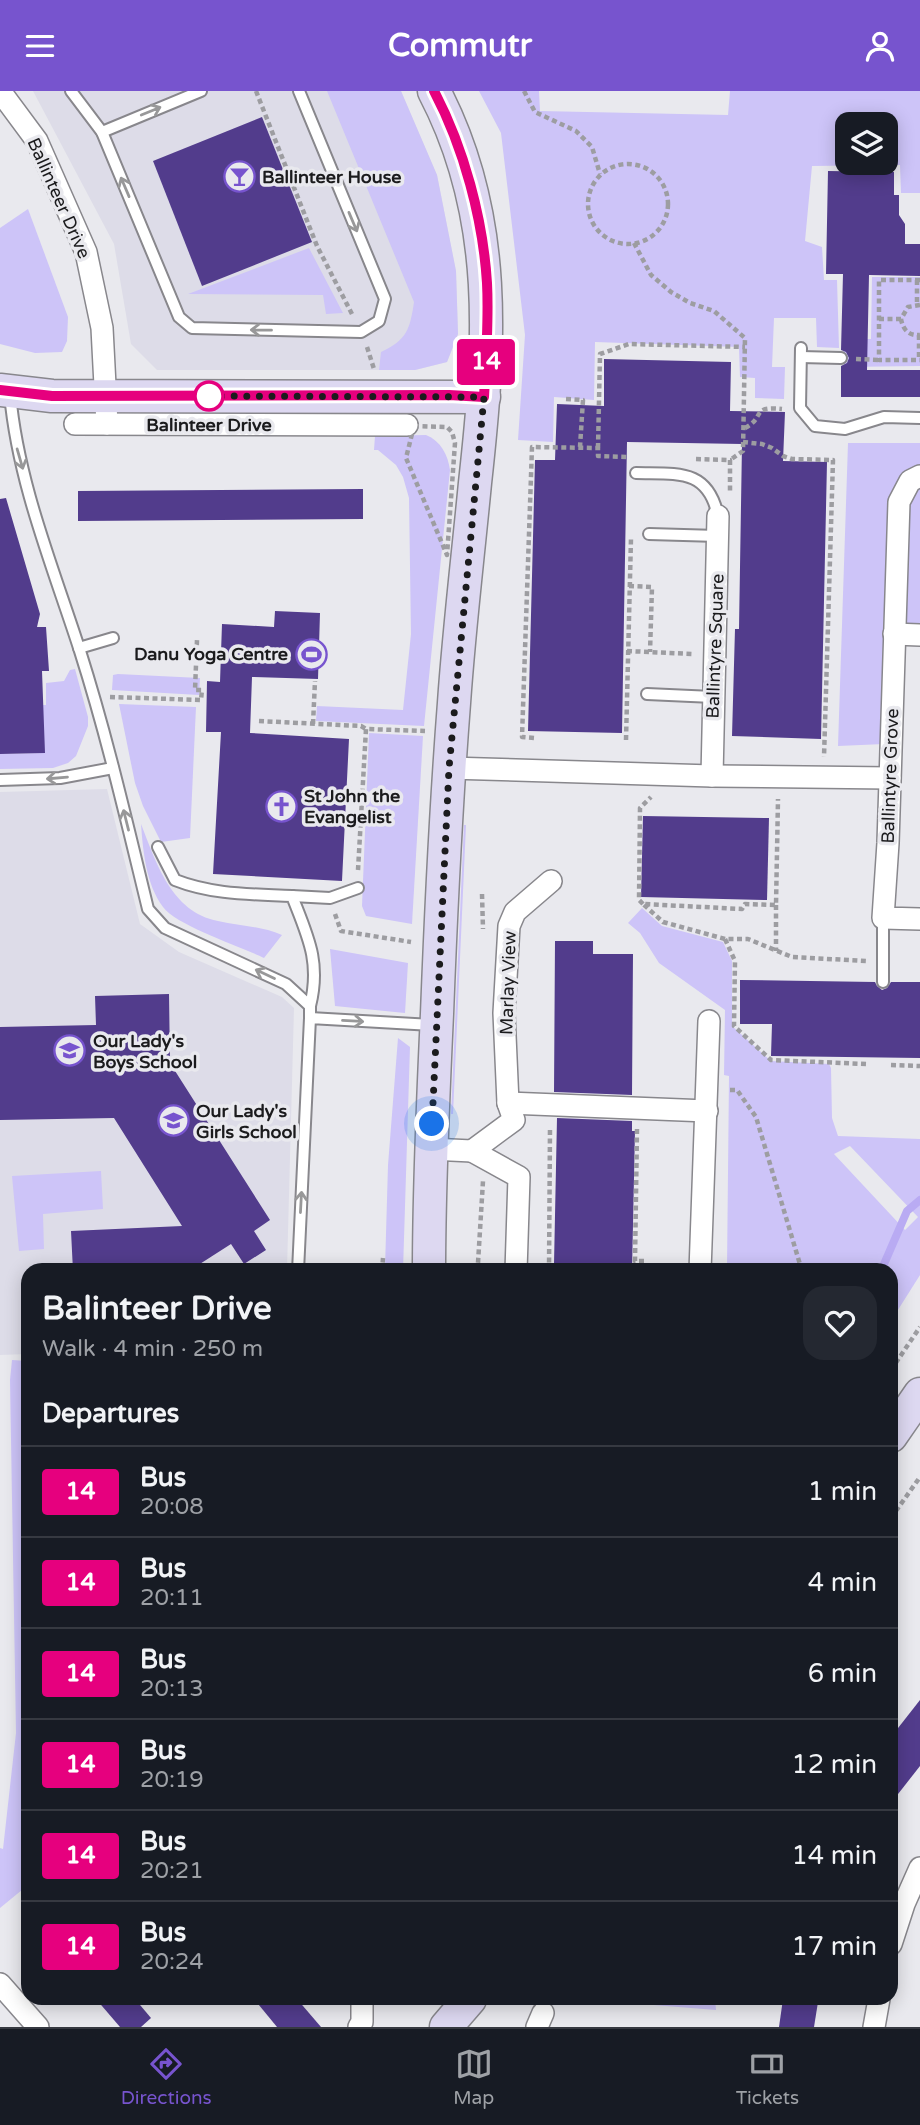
<!DOCTYPE html>
<html lang="en">
<head>
<meta charset="utf-8">
<style>
	:root { --surface:#171b24; --page:#242831; --text:#f1f3f6; --muted:#9ea1a6; --line:#363941; --accent:#7754ce }
	body { margin:0; font-family:"Varela Round",sans-serif; background:var(--page); color:var(--text); height:100vh; display:flex; flex-direction:column; font-size:26px; white-space:nowrap }
	* { box-sizing:border-box; margin:0 }
	p { font-size:23px; color:var(--muted) }
	.icon { flex:none; width:38px; height:38px; fill:none; stroke:currentColor; stroke-width:2; stroke-linecap:round; stroke-linejoin:round }
	.map { position:relative; flex:1; overflow:hidden }
	.panel { position:absolute; left:21px; top:1172px; width:877px; height:742px; display:flex; flex-direction:column; background:var(--surface); border-radius:21px; box-shadow:0 4px 18px #0003 }
	.panel>* { flex:none }
	.badge { padding:0 14px; border-radius:5px; font-size:24px; line-height:46px }
	.tools { position:absolute; left:835px; top:21px; display:grid; gap:14px }
	.tools a { display:grid; place-items:center; width:63px; height:63px; border-radius:14px; background:var(--surface); box-shadow:0 4px 18px #0003; font-size:35px }
	.you { position:absolute; width:35px; height:35px; margin:-18px; border:5px solid #fff; border-radius:50%; background:#1a73e8; box-shadow:0 0 0 10px #1a73e833 }
	.map>.badge { position:absolute; translate:-50% -50%; box-shadow:0 0 0 4px #fff }
	h2 { padding:0 21px; font-size:26px; line-height:63px }
	.round { display:grid; place-items:center; flex:none; width:74px; height:74px; border-radius:21px; background:var(--page) }
	.headline { display:flex; align-items:center; justify-content:space-between; height:119px; padding:0 21px }
	h1 { font-size:33px; font-weight:700; line-height:52px }
	ul { padding:0; list-style:none }
	li { display:flex; align-items:center; gap:21px; height:91px; padding:0 21px; border-top:2px solid var(--line) }
	li div { flex:1 }
	li b { display:block; font-size:26px }
	li em { font-style:normal }
	li .badge { min-width:77px; font-weight:700; text-align:center }
	header { display:flex; justify-content:space-between; align-items:center; height:91px; padding:0 21px; background:var(--accent); color:#fff; font-size:32px; font-weight:700 }
	.menu { display:flex; justify-content:space-around; align-items:center; height:98px; border-top:2px solid var(--line); background:var(--surface); font-size:19px; color:var(--muted) }
	.menu a { display:grid; justify-items:center; gap:4px }
	.menu .on { color:var(--accent) }
	.map>svg:first-child { display:block }
	.built { fill:#dddce8 }
	.green { fill:#cdc4f8; fill-rule:evenodd }
	.lines { fill:none; stroke-linecap:round; stroke-linejoin:round }
	.stream { stroke:#b9abf3; stroke-width:8 }
	.building { fill:#523c8c }
	.lane-casing { stroke:#88878c; stroke-width:14 }
	.street-casing { stroke:#88878c; stroke-width:24 }
	.secondary-casing { stroke:#88878c; stroke-width:35 }
	.path { stroke:#9d9da1; stroke-width:4.5; stroke-dasharray:5 3.5; stroke-linecap:butt }
	.lane { stroke:#fff; stroke-width:10 }
	.street { stroke:#fff; stroke-width:21 }
	.secondary { stroke:#ddd8f1; stroke-width:32 }
	.oneway { stroke:#989899 }
	.line-casing { stroke:#fff; stroke-width:16 }
	.line { stroke:#e6007e; stroke-width:10 }
	.walk { stroke:#1b1b1d; stroke-width:7; stroke-dasharray:0 12.6 }
	.stop-dot { fill:#fff; stroke:#e6007e; stroke-width:3.5 }
	.labels { text-anchor:middle; stroke-width:7; stroke-linejoin:round; paint-order:stroke }
	.poi-label { font-size:18px; font-weight:bold; fill:#1b1b1d; stroke:#e9e9ee; text-anchor:start }
	.street-label { font-size:18px; fill:#1b1b1d; stroke:#e9e9ee }
	.stop-label { font-size:18px; font-weight:bold; fill:#1b1b1d; stroke:#e9e9ee }
</style>
</head>
<body>
<header><svg class="icon" aria-label="menu" viewBox="0 0 24 24"><path d="M4 6h16M4 12h16M4 18h16"/></svg>Commutr<svg class="icon" aria-label="person" viewBox="0 0 24 24"><circle cx="12" cy="8" r="4"/><path d="M4 21q1-7 8-7t8 7"/></svg></header>
<div class="map">
<svg width="920" height="1936" viewBox="0 0 920 1936">
	<rect width="100%" height="100%" fill="#e9e9ee"/>
	<g class="built">
		<path d="M33,0H401L437,84L456,180L458,243L447,271L415,279H157L131,253L114,153Z"/>
		<path d="M107,698L140,833L179,861L282,906L294,917L287,1179L28,1180V1263L0,1264V701Z"/>
	</g>
	<g class="green">
		<path d="M327,0H401L437,84L456,180L458,243L447,271L415,279H379L381,261C407,249 410,238 414,211Z"/>
		<path d="M479,0H539L540,20L728,24L730,0H920V102H901L900,74L812,75L805,150L822,156L824,189H837L839,257L817,256L816,227H774L772,276H785L784,308L755,307V287L740,286L739,256L595,251L594,309L554,306L553,351L518,349L525,244L501,42ZM847,33H886V72H847Z"/>
		<path d="M28,118L68,226L67,250L62,261L35,262L0,253V137Z"/>
		<path d="M309,157L343,222L326,223L323,204L188,203Z"/>
		<path d="M872,186H920V275L844,276L843,248H871Z"/>
		<path d="M426,344C441,350 448,364 450,379L424,635L316,630L317,615L403,619L411,543L409,407L403,386L396,374L378,359H374L375,345Z"/>
		<path d="M848,352H920V536L887,537L884,653L838,655Z"/>
		<path d="M75,578L88,626V635L76,665L68,672L53,677L0,678V663L41,662V614H46V592L64,590L70,579Z"/>
		<path d="M118,583L200,587L199,604L112,599L113,584Z"/>
		<path d="M119,613L196,616L190,747L161,751L143,715L135,692Z"/>
		<path d="M369,642L423,645L412,833L366,825L362,815Z"/>
		<path d="M141,733C156,771 171,821 218,830C240,835 261,835 282,844L264,867C240,855 177,835 163,816C146,793 143,760 141,733Z"/>
		<path d="M464,734H466L453,1023H451Z"/>
		<path d="M642,817L662,835L723,851L732,870V935L771,970L829,973L831,977L832,1027L838,1045L920,1048V1184L891,1230V1180H729L727,1177L729,985L724,984L725,919L659,872L640,842L628,832ZM850,1055L918,1126L905,1139L834,1063Z"/>
		<path d="M330,858L408,872L405,922L335,915Z"/>
		<path d="M398,947L410,956L403,1179L385,1177L388,1074Z"/>
		<path d="M101,1080L103,1118L43,1123L44,1158L19,1160L12,1085Z"/>
		<path d="M12,1269L28,1270V1794L0,1817V1757L3,1758L16,1642L10,1289Z"/>
		<path d="M578,1908H715L716,1919Z"/>
	</g>
	<g class="lines">
		<g class="stream">
			<path d="M881,1180L907,1120L920,1109"/>
			<path d="M26,1758L28,1757"/>
		</g>
	</g>
	<g class="building">
		<path d="M262,26L312,151L202,195L153,70Z"/>
		<path d="M828,80L894,81V104H899V124L905,133V153H920V185L869,184L867,279H920V306H841V275L847,272L849,267L846,261L841,259L843,183H826Z"/>
		<path d="M604,268L731,271L730,320L785,321L783,370L827,371L821,648L732,645L735,538H739L742,353L627,351L622,642L528,640L535,369H555L557,313L604,315Z"/>
		<path d="M363,398V428L78,430V400Z"/>
		<path d="M6,407L40,523L37,536H46L49,580H42L45,662L0,663V408Z"/>
		<path d="M275,520L320,522L318,588L252,586L250,642L349,648L342,790L213,783L221,641H206L207,590L220,591L222,533L274,536Z"/>
		<path d="M643,725L769,727L767,809L641,806Z"/>
		<path d="M555,850H593V863H633L632,1004L554,1001Z"/>
		<path d="M740,889L875,891L877,895L882,899L887,897L891,891H920V967L771,965L772,933H740Z"/>
		<path d="M169,903L170,972L270,1129L254,1140L266,1159L244,1173L231,1153L192,1178L73,1180L71,1140L182,1135L114,1027L0,1029V936L96,934L95,905Z"/>
		<path d="M557,1027L632,1030V1040H635L632,1180H564V1174L554,1173Z"/>
		<path d="M920,1609V1675L891,1712V1646Z"/>
		<path d="M96,1908H135L151,1927L141,1936H120Z"/>
		<path d="M254,1908H297L321,1936H277Z"/>
		<path d="M783,1908L818,1911L814,1936H779Z"/>
	</g>
	<g class="lines">
		<defs>
			<g id="lane">
				<path d="M71,0L102,41L179,226L192,237L361,241L379,230L385,208L299,0"/>
				<path d="M102,41L201,0"/>
				<path d="M801,257L800,317L815,335L845,338L884,326L920,327"/>
				<path d="M801,266L841,267"/>
				<path d="M10,303C18,392 53,476 80,560C107,645 127,732 148,818L165,837L286,893L310,915V927"/>
				<path d="M636,382C677,383 708,377 718,425"/>
				<path d="M649,443L718,445"/>
				<path d="M79,557L113,547"/>
				<path d="M647,603L713,606"/>
				<path d="M0,689L60,687L113,677"/>
				<path d="M158,756L175,789C213,804 252,803 292,805C308,846 321,871 310,915"/>
				<path d="M292,805L330,807L358,797"/>
				<path d="M883,827V891"/>
				<path d="M298,1180L310,927L432,934"/>
			</g>
			<g id="street">
				<path d="M0,0L37,50L86,161L102,237L107,333"/>
				<path d="M75,333L407,334"/>
				<path d="M920,385L910,390L899,411L888,752L883,827L920,828"/>
				<path d="M894,543L920,544"/>
				<path d="M449,677L712,685L890,687"/>
				<path d="M712,685L718,425"/>
				<path d="M508,1012L707,1020"/>
				<path d="M430,1058L472,1060"/>
				<path d="M516,1180L519,1086L472,1060L514,1029L508,1012L504,922L509,835L515,821L551,790"/>
				<path d="M700,1180L709,930"/>
				<path d="M891,1853L904,1813L920,1777"/>
				<path d="M0,1893L38,1936"/>
				<path d="M359,1936L362,1931V1908"/>
				<path d="M537,1936L543,1922"/>
				<path d="M874,1936L879,1908"/>
			</g>
			<g id="secondary">
				<path d="M0,299L52,305L484,306"/>
				<path d="M429,1180C429,1094 433,1008 437,923C441,819 446,715 454,612C459,539 468,465 475,392C490,256 500,126 434,0"/>
				<path d="M891,1345L920,1303"/>
				<path d="M446,1936L470,1908"/>
			</g>
		</defs>
		<use href="#lane" class="lane-casing"/>
		<use href="#street" class="street-casing"/>
		<use href="#secondary" class="secondary-casing"/>
		<g class="path">
			<path d="M256,0L317,155L352,223"/>
			<path d="M524,0L535,21L576,40L592,56L600,83"/>
			<circle cx="628" cy="113" r="40"/>
			<path d="M634,152L651,184L671,201L690,212L714,220L745,247L743,360L730,369"/>
			<path d="M917,189V213"/>
			<path d="M920,189H879V269H920"/>
			<path d="M920,214L908,216L901,228C903,239 909,245 920,244"/>
			<path d="M879,228H901"/>
			<path d="M919,244V269"/>
			<path d="M367,256L374,278"/>
			<path d="M856,268L879,269"/>
			<path d="M566,308L583,309L580,356"/>
			<path d="M414,335L447,336L452,341L455,352L447,464L406,367Z"/>
			<path d="M745,337C766,326 750,315 782,318"/>
			<path d="M743,351L762,353L772,357L783,365L792,368L833,369L824,666"/>
			<path d="M598,357L600,263L629,253L745,256"/>
			<path d="M696,368L730,369V400"/>
			<path d="M629,495L652,496L650,561"/>
			<path d="M627,560L693,563"/>
			<path d="M110,606L201,609L202,599H195L197,549"/>
			<path d="M259,630L361,635L366,638"/>
			<path d="M313,633L315,590"/>
			<path d="M534,647L522,646L532,356L598,357V365L628,366"/>
			<path d="M626,649L631,447"/>
			<path d="M358,779L366,638L425,640"/>
			<path d="M482,803L483,838"/>
			<path d="M643,813L639,809L640,717L651,706"/>
			<path d="M776,814V860"/>
			<path d="M335,823L341,840L411,851"/>
			<path d="M725,848L663,831L643,813L742,818L745,813L776,814L778,708"/>
			<path d="M866,973L771,969L734,935L735,870L725,848H748L792,866L866,870"/>
			<path d="M891,974L920,975"/>
			<path d="M730,999H737L756,1026L802,1180"/>
			<path d="M637,1038L635,1170H644V1180"/>
			<path d="M382,1180L383,1167"/>
			<path d="M480,1180L478,1172L483,1090"/>
			<path d="M549,1180L550,1037"/>
			<path d="M891,1279L920,1236"/>
			<path d="M891,1427L920,1386"/>
		</g>
		<use href="#lane" class="lane"/>
		<use href="#street" class="street"/>
		<use href="#secondary" class="secondary"/>
	</g>
	<defs><path id="oneway-shaft" d="M-6 0H5M1.5-3L5.5 0L1.5 3" fill="none" stroke-width="1.6" stroke-linecap="round" stroke-linejoin="round" transform="scale(1.75)"/></defs>
	<g class="oneway">
		<use href="#oneway-shaft" transform="translate(151 20) rotate(-22)"/>
		<use href="#oneway-shaft" transform="translate(125 96) rotate(-113)"/>
		<use href="#oneway-shaft" transform="translate(353 131) rotate(67)"/>
		<use href="#oneway-shaft" transform="translate(261 239) rotate(-179)"/>
		<use href="#oneway-shaft" transform="translate(20 368) rotate(74)"/>
		<use href="#oneway-shaft" transform="translate(57 687) rotate(175)"/>
		<use href="#oneway-shaft" transform="translate(126 729) rotate(-104)"/>
		<use href="#oneway-shaft" transform="translate(265 883) rotate(-155)"/>
		<use href="#oneway-shaft" transform="translate(353 930) rotate(3)"/>
		<use href="#oneway-shaft" transform="translate(301 1111) rotate(-87)"/>
	</g>
	<g class="lines">
		<defs>
			<path id="line" d="M0,299L52,305L449,304L484,306C486,269 489,230 487,192C483,128 464,57 434,0"/>
		</defs>
		<use href="#line" class="line-casing"/>
		<use href="#line" class="line"/>
		<path class="walk" d="M209,305L484,306L449,677L432,1033"/>
	</g>
	<defs>
		<symbol id="bar-ring" viewBox="-11 -11 22 22"><circle r="9.5" fill="#e9e9ee" stroke="#7754ce" stroke-width="1.5"/><path d="M-6-5H6L.8 .8V4.5H3.5V6h-7V4.5H-.8V.8Z" fill="#7754ce"/></symbol>
		<symbol id="stadium-ring" viewBox="-11 -11 22 22"><circle r="9.5" fill="#e9e9ee" stroke="#7754ce" stroke-width="1.5"/><path d="M0-5a6.5 5 0 1 0 0 10a6.5 5 0 1 0 0-10ZM-3.5-1.8h7v3.6h-7Z" fill="#7754ce"/></symbol>
		<symbol id="church-ring" viewBox="-11 -11 22 22"><circle r="9.5" fill="#e9e9ee" stroke="#7754ce" stroke-width="1.5"/><path d="M-1.2-6h2.4v3.5h3.3v2.4h-3.3V6h-2.4V-.1h-3.3v-2.4h3.3Z" fill="#7754ce"/></symbol>
		<symbol id="school-ring" viewBox="-11 -11 22 22"><circle r="9.5" fill="#e9e9ee" stroke="#7754ce" stroke-width="1.5"/><path d="M0-5L7-2L0 1L-7-2ZM-4 1L0 2.5L4 1V4Q0 6-4 4Z" fill="#7754ce"/></symbol>
	</defs>
	<g fill-rule="evenodd">
		<use href="#bar-ring" x="222" y="68" width="35" height="35"/>
		<use href="#stadium-ring" x="294" y="546" width="35" height="35"/>
		<use href="#church-ring" x="264" y="698" width="35" height="35"/>
		<use href="#school-ring" x="52" y="942" width="35" height="35"/>
		<use href="#school-ring" x="156" y="1012" width="35" height="35"/>
	</g>
	<circle class="stop-dot" cx="209" cy="305" r="14"/>
	<g class="labels">
		<g class="poi-label">
			<text x="262" y="92">Ballinteer House</text>
			<text x="288" y="569" text-anchor="end">Danu Yoga Centre</text>
			<text x="304" y="711">St John the<tspan x="304" dy="21">Evangelist</tspan></text>
			<text x="93" y="956">Our Lady's<tspan x="93" dy="21">Boys School</tspan></text>
			<text x="196" y="1026">Our Lady's<tspan x="196" dy="21">Girls School</tspan></text>
		</g>
		<g class="street-label">
			<text transform="translate(59 107) rotate(66)" y="6">Ballinteer Drive</text>
			<text transform="translate(715 555) rotate(-88)" y="6">Ballintyre Square</text>
			<text transform="translate(890 685) rotate(-88)" y="6">Ballintyre Grove</text>
			<text transform="translate(508 892) rotate(-88)" y="6">Marlay View</text>
		</g>
		<g class="stop-label">
			<text x="209" y="340">Balinteer Drive</text>
		</g>
	</g>
</svg>
<div class="tools">
<a><svg class="icon" aria-label="layers" viewBox="0 0 24 24"><path d="M12 4l9 5-9 5-9-5zM3 14l9 5 9-5"/></svg></a>
</div>
<div class="you" style="left:432px;top:1033px"></div>
<b class="badge" style="left:486px;top:271px;background:#e6007e;color:#fff">14</b>
<section class="panel">
<div class="headline"><div><h1>Balinteer Drive</h1><p>Walk · 4 min · 250 m</p></div><a class="round"><svg class="icon" aria-label="heart" viewBox="0 0 24 24"><path d="M12 20l-8-8c-3-5 5-10 8-4 3-6 11-1 8 4z"/></svg></a></div>
<h2>Departures</h2>
<ul>
<li><span class="badge" style="background:#e6007e;color:#fff">14</span><div><b>Bus</b><p>20:08</p></div><em>1 min</em></li>
<li><span class="badge" style="background:#e6007e;color:#fff">14</span><div><b>Bus</b><p>20:11</p></div><em>4 min</em></li>
<li><span class="badge" style="background:#e6007e;color:#fff">14</span><div><b>Bus</b><p>20:13</p></div><em>6 min</em></li>
<li><span class="badge" style="background:#e6007e;color:#fff">14</span><div><b>Bus</b><p>20:19</p></div><em>12 min</em></li>
<li><span class="badge" style="background:#e6007e;color:#fff">14</span><div><b>Bus</b><p>20:21</p></div><em>14 min</em></li>
<li><span class="badge" style="background:#e6007e;color:#fff">14</span><div><b>Bus</b><p>20:24</p></div><em>17 min</em></li>
</ul>
</section>
</div>
<nav class="menu">
<a class="on"><svg class="icon" aria-label="directions" viewBox="0 0 24 24"><path d="M12 3l9 9-9 9-9-9zM9 14v-3h6M13 9l2 2-2 2"/></svg>Directions</a>
<a><svg class="icon" aria-label="map" viewBox="0 0 24 24"><path d="M3 6l6-2 6 2 6-2v14l-6 2-6-2-6 2zM9 4v14M15 6v14"/></svg>Map</a>
<a><svg class="icon" aria-label="tickets" viewBox="0 0 24 24"><path d="M3 7h18v10H3zM15 7v10"/></svg>Tickets</a>
</nav>
</body>
</html>
